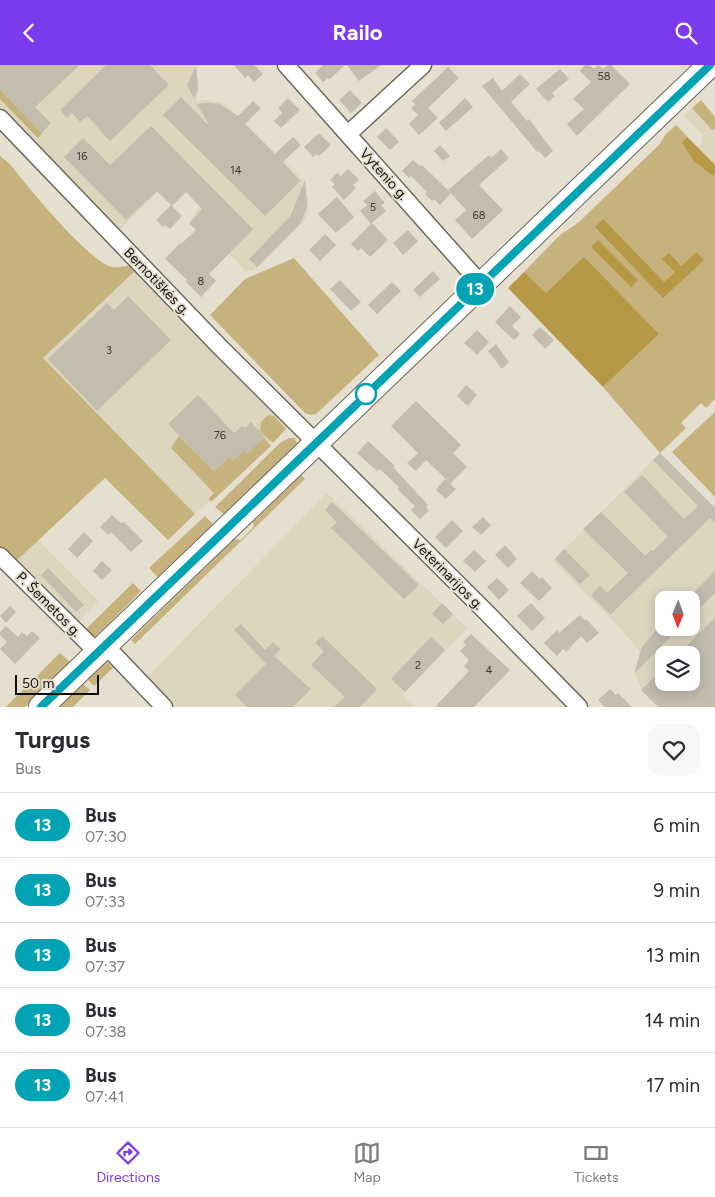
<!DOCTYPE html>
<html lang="en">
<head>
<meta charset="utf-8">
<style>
	:root { --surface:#fff; --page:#f7f7f7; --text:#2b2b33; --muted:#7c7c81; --line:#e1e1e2; --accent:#7c3aed }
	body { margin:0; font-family:Figtree,sans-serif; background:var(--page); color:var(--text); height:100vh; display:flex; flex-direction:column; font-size:19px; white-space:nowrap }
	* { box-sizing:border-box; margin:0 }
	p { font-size:16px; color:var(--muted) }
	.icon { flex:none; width:28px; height:28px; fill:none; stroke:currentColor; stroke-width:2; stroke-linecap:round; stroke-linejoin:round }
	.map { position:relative; height:642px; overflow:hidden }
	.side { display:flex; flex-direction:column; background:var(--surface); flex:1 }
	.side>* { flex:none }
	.badge { padding:0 10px; border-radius:16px; font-size:18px; line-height:32px }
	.needle { width:32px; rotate:181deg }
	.fabs { position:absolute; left:655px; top:526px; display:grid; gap:10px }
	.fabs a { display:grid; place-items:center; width:45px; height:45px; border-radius:10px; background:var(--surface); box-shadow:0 2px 12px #0003; font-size:25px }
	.scale { position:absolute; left:15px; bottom:12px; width:84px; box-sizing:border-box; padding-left:5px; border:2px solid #0f0d08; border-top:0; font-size:14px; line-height:18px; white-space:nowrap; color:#0f0d08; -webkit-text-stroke:4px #e5dfcf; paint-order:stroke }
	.map>.badge { position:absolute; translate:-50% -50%; box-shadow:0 0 0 2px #fff }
	.round { display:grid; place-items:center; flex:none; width:52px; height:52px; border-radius:15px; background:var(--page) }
	.summary { display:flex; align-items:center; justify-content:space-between; height:85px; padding:0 15px }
	h1 { font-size:24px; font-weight:700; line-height:38px }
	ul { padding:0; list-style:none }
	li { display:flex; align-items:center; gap:15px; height:65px; padding:0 15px; border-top:1px solid var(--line) }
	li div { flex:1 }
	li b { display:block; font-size:19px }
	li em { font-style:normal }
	li .badge { min-width:55px; font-weight:700; text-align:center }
	header { display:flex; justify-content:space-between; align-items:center; height:65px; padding:0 15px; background:var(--accent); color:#fff; font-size:22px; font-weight:700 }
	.menu { display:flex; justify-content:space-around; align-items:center; height:70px; border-top:1px solid var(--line); background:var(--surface); font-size:14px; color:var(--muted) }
	.menu a { display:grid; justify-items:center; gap:2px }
	.menu .active { color:var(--accent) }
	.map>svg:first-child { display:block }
	.built { fill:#ddd5be; fill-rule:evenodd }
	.green { fill:#c6b27d }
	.forest { fill:#b69846 }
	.building { fill:#c3bdae }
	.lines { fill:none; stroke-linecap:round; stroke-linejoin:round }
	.minor-casing { stroke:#6e695b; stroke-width:19 }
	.highway-casing { stroke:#6e695b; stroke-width:26 }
	.minor { stroke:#fff; stroke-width:16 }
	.highway { stroke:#fff; stroke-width:24 }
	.line-casing { stroke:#fff; stroke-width:11 }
	.line { stroke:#00a3b4; stroke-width:8 }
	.stop-dot { fill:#fff; stroke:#00a3b4; stroke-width:2.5 }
	.labels { text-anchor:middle; stroke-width:4; stroke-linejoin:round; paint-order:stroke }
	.number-label { font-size:11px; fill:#3c3932 }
	.street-label { font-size:14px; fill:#0f0d08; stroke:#e5dfcf }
</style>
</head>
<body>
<header><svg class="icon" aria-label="back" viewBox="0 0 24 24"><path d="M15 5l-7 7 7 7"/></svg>Railo<svg class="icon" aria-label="search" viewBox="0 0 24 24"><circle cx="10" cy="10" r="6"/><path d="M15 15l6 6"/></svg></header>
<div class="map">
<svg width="715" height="642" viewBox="0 0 715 642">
	<rect width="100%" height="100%" fill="#e5dfcf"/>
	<g class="built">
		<path d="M0,0H194L199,18L197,36L205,35L226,39L302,114L308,132V144L305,155L257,204L245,206L194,148L208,135L175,109L119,166L0,43Z"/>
		<path d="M692,43L711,64L715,65V100L698,82L702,77L703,70L684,51Z"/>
		<path d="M147,195L301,349L195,449L43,293Z"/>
		<path d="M660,388L715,443V642L643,626L638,616L635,605L639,586L622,565L553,496ZM664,535H691V562H664ZM664,590H691V618H664Z"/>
		<path d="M327,428L467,563L403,630L416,642H176L147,612Z"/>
		<path d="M38,475L98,536L76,559L15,497Z"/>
	</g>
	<g class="green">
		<path d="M0,25L42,68L38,73L0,34Z"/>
		<path d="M701,35L715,52V65L711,64L692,43Z"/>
		<path d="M676,60L715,100V334L706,343L701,338L681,358L686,363L660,388L603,322L659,269L546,229L524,207L560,170L579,157L659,80L666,69Z"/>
		<path d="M0,91L10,99C26,120 89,197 112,202C118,203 126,201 131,200L136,205L43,293L195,449L168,475L105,413L15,497L0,483Z"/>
		<path d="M294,193L379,290L316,349L311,350L305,348L210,250L245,214Z"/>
		<path d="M715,347V432L672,387Z"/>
		<path d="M268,350L274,351L286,364L273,378L260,366L261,357Z"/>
		<path d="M179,371L214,406L229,392L244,386L264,373L271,381L211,437L209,433L214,428L171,383Z"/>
		<path d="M289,373H295L297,379L225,450L215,442L280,378Z"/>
		<path d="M301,410L305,414L135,579L131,575L235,474L241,475L254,461L253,457Z"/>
		<path d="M205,451L213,459L158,512L149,503Z"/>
		<path d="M133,518L141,526L96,571H89L84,566Z"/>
		<path d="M60,588L70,597L25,642H6Z"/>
		<path d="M106,596L113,603L94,621L87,614Z"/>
		<path d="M82,618L90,625L73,642H57Z"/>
	</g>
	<g class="forest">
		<path d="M687,72L715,100V108L713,111L694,96L682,78Z"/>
		<path d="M603,154L664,217L675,207L662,194L669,188L681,201L697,187L704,195L663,233L595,162Z"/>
		<path d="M598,175L638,215L631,222L591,182Z"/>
		<path d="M584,192L659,269L603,322L508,223L524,207L546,228Z"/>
	</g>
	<g class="building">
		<path d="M0,0H80L35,42L51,58L42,68L0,25Z"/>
		<path d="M106,0H150L169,20L110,76L87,51L80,57L72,48L67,53L60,45Z"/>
		<path d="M234,0H254L263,9L254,17L248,10L245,13Z"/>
		<path d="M323,0H345L329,15L328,13L323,17L315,8Z"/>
		<path d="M347,0H381L359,16Z"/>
		<path d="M585,0H589L594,4L598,0L603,4L608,0H611L630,19L577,71L567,59L584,44L573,34L591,17L580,6Z"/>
		<path d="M196,1L198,24L194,34L187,20Z"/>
		<path d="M448,2L459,13L428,43L438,53L419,70L409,59L418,50L411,43L415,40L412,36Z"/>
		<path d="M560,4L569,14L552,28L555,31L548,37L536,24Z"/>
		<path d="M520,9L530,19L511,37L527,56L529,54L553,86L545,93L539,86L538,88L482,21L493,13L502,26Z"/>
		<path d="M350,25L362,38L351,48L339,35Z"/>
		<path d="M181,32L207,59L208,58L197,39L209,38L220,39L238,51L253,36L261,43L245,59L275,89L293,72L301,80L283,97L300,116L265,151L163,50Z"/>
		<path d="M288,33L300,45L281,63L274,56L282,48L278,43Z"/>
		<path d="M465,33L473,42L446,66L439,58Z"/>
		<path d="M151,61L253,164L209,209L216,216L201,232L186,217L187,215L165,194L180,178L181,179L196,165L189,158L202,144L186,127L172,141L182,151L170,164L165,160L163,162L156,155L171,140L157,126L126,155L64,92L83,73L110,100Z"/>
		<path d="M386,63L399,77L390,85L377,72Z"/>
		<path d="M319,68L331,80L319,91L317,89L313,92L304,82Z"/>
		<path d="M440,80L450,91L443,96L434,86Z"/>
		<path d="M501,84L509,93L479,120L503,145L472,174L455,155L466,145L448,125L489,90L491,93Z"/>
		<path d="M413,95L420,101L422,100L451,128L440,140L434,134L432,136L425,129L427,127L411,111L409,113L402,106Z"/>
		<path d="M348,104L359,115L353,120L356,123L344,135L332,122L335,119L330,115L337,108L341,111Z"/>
		<path d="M305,115L307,141L303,153L300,159L257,202L249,194L291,150Z"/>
		<path d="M375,126L385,138L381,140L386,146L371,159L360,146L367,140L363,136Z"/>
		<path d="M337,132L354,152L336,168L318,149Z"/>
		<path d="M372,158L388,175L370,192L361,183L358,186L351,179Z"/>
		<path d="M408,165L418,176L403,190L393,178Z"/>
		<path d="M325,169L336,180L320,196L309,185Z"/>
		<path d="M433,206L440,214L420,232L413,225Z"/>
		<path d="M340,215L361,237L351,246L330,224Z"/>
		<path d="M392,217L401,226L377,249L368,240Z"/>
		<path d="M128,231L171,275L97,346L48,294L107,238L114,245Z"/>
		<path d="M510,241L521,252L512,261L520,269L514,275L495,257Z"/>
		<path d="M540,262L554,275L545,284L532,270Z"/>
		<path d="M477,265L489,277L477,290L464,278Z"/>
		<path d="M496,279L509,297L502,304L488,286Z"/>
		<path d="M466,320L477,330L468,341L457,331Z"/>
		<path d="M198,330L234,368L242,361L245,363L251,357L265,372L247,389L244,386L233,396L229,392L214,406L168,359Z"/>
		<path d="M416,336L461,380L453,388L467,402L450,419L456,424L446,434L436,425L445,414L450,418L426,395L416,406L407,398L418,388L391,361Z"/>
		<path d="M368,376L395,401L393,402L428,440L426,442L429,446L420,454L411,445L415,441L397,424L399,422L380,404L377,406L357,388Z"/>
		<path d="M660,388L715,443V458L710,453L610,550L591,530L600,521L607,528L628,508L583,464L601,447L645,491L651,485L653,486L668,472L624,427L642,410L684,454L698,441L653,395Z"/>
		<path d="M332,437L419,520L404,534L331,463L337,457L325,445Z"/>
		<path d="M112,450L121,458L124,457L143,476L131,487L111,467L108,470L100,462Z"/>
		<path d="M483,452L491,460L481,470L472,462Z"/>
		<path d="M452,455L463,466L446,483L435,472Z"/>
		<path d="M84,467L93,476L77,493L68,484Z"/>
		<path d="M505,480L517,494L508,503L495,490Z"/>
		<path d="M564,484L590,510L580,519L555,494Z"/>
		<path d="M474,485L486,496L475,507L463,496Z"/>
		<path d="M102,496L112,505L102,515L93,506Z"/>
		<path d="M48,503L84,540L76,547L41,510Z"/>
		<path d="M532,506L540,514L542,512L552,523L539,536L520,518Z"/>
		<path d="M715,506V528L691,551V530Z"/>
		<path d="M497,513L509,525L499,535L487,522Z"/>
		<path d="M442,538L453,549L443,559L432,549Z"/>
		<path d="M531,538L545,553L532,566L517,551Z"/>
		<path d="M10,541L16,547L6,558L0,551Z"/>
		<path d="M580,550L584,555L586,554L599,568L587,578L581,571L566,587L563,584L557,591L544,578L557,565L559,568Z"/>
		<path d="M715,553V642H658L641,625L664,603V618H691V590H677Z"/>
		<path d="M241,559L265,585L273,577L281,584L274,591L311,624L293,642H247L235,630L266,599L234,565Z"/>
		<path d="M6,561L18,572L22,567L27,571L32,566L40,573L15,599L0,584L7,577L0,570V567Z"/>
		<path d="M659,562H680L634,609L642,582Z"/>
		<path d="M471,569L510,605L474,642H435L469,606L464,601L469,595L460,586L466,580L463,577Z"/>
		<path d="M322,571L377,624L360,642H334L345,632L311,600L324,586L315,578Z"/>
		<path d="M431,572L445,585L405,627L391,614Z"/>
		<path d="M610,624L616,630L618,628L632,642H605L598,635Z"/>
	</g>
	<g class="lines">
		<defs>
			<g id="minor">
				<path d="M286,0L481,219"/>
				<path d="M0,53L219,281L486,547L579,642"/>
				<path d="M348,69L423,0"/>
				<path d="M0,491L97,587"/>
				<path d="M105,580L164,642"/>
			</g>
			<path id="highway" d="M41,642L710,0"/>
		</defs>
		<use href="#minor" class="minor-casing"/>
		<use href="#highway" class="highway-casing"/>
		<use href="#minor" class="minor"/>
		<use href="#highway" class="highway"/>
	</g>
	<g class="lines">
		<defs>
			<path id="line" d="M41,642L710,0"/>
		</defs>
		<use href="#line" class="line-casing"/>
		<use href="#line" class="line"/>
	</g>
	<circle class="stop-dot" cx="366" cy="329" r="10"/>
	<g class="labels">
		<g class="number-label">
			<text x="604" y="15">58</text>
			<text x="82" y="95">16</text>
			<text x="236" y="109">14</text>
			<text x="373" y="146">5</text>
			<text x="479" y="154">68</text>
			<text x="201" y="220">8</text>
			<text x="109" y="289">3</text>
			<text x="220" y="374">76</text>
			<text x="418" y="604">2</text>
			<text x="489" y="609">4</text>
		</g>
		<g class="street-label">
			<text transform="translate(384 109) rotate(48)" y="5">Vytenio g.</text>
			<text transform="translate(157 216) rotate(46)" y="5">Bernotiškės g.</text>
			<text transform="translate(448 509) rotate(45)" y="5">Veterinarijos g.</text>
			<text transform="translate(49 539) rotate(45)" y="5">P. Šemetos g.</text>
		</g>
	</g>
</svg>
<div class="fabs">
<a><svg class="needle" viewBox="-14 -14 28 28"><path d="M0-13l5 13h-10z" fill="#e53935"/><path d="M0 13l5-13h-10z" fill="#7c7c81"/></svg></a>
<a><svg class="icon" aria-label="layers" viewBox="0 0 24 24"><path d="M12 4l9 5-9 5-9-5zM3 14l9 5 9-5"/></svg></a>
</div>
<div class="scale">50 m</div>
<b class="badge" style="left:475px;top:224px;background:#00a3b4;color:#fff">13</b>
</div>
<section class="side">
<div class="summary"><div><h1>Turgus</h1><p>Bus</p></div><a class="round"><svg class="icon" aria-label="heart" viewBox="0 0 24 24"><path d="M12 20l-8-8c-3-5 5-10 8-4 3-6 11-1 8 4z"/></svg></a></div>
<ul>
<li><span class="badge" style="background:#00a3b4;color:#fff">13</span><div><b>Bus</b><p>07:30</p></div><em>6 min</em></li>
<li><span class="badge" style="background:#00a3b4;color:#fff">13</span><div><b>Bus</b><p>07:33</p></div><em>9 min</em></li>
<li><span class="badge" style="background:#00a3b4;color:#fff">13</span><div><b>Bus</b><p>07:37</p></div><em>13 min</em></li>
<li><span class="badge" style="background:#00a3b4;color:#fff">13</span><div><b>Bus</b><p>07:38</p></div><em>14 min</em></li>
<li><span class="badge" style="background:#00a3b4;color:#fff">13</span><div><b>Bus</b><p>07:41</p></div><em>17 min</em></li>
</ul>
</section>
<nav class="menu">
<a class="active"><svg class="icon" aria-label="directions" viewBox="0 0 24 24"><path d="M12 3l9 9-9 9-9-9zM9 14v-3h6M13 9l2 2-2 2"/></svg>Directions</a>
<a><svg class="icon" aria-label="map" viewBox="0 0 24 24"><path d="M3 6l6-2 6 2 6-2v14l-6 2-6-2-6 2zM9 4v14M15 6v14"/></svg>Map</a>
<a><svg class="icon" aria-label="tickets" viewBox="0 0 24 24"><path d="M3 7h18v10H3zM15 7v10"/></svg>Tickets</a>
</nav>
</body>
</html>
